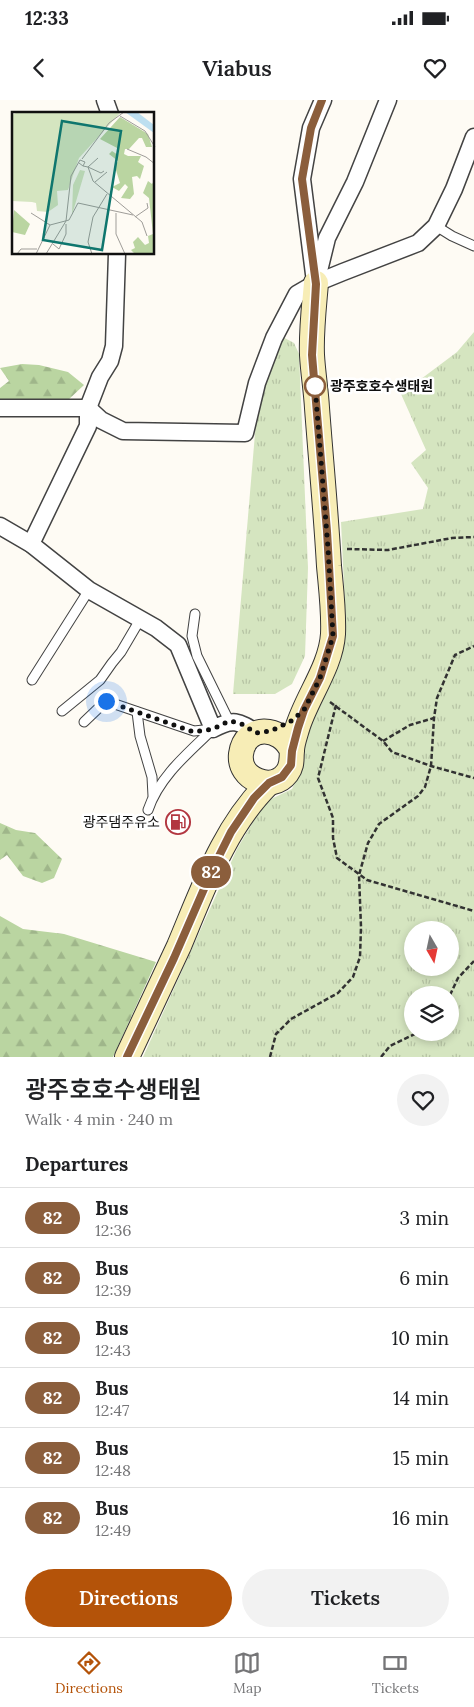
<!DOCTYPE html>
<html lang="en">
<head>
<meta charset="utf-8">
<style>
	:root { --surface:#fff; --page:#f2f2f2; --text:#202124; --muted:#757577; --line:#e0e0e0; --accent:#b45309 }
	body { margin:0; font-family:Lora,"Noto Sans KR",serif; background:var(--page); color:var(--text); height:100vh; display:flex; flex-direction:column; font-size:19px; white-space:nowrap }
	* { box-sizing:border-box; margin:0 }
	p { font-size:16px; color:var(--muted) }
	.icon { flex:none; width:28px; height:28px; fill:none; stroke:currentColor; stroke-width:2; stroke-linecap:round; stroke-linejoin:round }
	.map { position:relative; height:957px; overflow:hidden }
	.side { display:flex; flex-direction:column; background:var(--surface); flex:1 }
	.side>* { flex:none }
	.badge { padding:0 10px; border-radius:16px; font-size:18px; line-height:32px }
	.needle { width:32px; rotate:171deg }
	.fabs { position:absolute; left:404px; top:821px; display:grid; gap:10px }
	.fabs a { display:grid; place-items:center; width:55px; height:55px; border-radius:50%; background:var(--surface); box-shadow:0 2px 8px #0003; font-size:25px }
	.you { position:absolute; width:25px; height:25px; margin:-12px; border:4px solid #fff; border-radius:50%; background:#1a73e8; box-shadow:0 0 0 8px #1a73e833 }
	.map>.badge { position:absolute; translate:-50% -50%; box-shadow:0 0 0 2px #fff }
	h2 { padding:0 25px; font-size:19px; line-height:45px }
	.round { display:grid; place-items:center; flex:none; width:52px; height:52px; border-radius:26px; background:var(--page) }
	.overview { display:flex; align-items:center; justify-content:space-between; height:85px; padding:0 25px }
	h1 { font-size:24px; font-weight:600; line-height:38px }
	.primary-button { display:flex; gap:10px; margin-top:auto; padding:10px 25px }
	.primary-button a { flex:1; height:58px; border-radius:30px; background:var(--accent); color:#fff; font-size:20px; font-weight:600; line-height:58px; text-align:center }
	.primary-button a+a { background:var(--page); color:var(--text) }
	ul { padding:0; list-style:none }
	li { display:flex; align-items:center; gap:15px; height:60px; padding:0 25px; border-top:1px solid var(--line) }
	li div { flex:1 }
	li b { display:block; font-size:19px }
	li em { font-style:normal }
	li .badge { min-width:55px; font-weight:700; text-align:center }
	.status { display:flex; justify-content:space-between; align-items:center; height:35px; padding:0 25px; background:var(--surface); direction:ltr }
	.status svg { height:14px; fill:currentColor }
	header { display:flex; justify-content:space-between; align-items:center; height:65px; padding:0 25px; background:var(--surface); font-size:22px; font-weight:600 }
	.menu { display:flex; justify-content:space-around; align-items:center; height:70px; border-top:1px solid var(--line); background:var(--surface); font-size:14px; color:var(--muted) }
	.menu a { display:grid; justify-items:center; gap:2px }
	.menu .on { color:var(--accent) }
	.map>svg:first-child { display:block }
	.forest { fill:url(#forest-firs) }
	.park { fill:url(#park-tufts); fill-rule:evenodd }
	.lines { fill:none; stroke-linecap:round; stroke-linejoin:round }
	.lane-casing { stroke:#434343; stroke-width:11 }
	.street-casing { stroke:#434343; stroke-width:19 }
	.secondary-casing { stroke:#323232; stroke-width:26 }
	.path { stroke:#323232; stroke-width:2.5; stroke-dasharray:5 2.5; stroke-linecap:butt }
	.lane { stroke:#fff; stroke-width:9 }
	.street { stroke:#fff; stroke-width:16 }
	.secondary { stroke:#f7edb6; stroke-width:24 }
	.line-casing { stroke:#fff; stroke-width:11 }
	.line { stroke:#8b5e3c; stroke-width:8 }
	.walk { stroke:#101010; stroke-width:5; stroke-dasharray:0 9 }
	.stop-dot { fill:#fff; stroke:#8b5e3c; stroke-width:2.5 }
	.labels { text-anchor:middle; stroke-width:5; stroke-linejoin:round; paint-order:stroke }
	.stop-label { font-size:14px; font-weight:bold; fill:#101010; stroke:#fff; text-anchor:start }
	.poi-label { font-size:14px; fill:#101010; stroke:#fff; text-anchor:end }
	.inset-road { fill:none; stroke:#9f9d99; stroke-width:1 }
	.view { fill:#0f766e; fill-opacity:0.15; stroke:#0f766e; stroke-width:2.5 }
	.inset-edge { fill:none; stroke:#101010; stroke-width:2.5 }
</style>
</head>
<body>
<div class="status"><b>12:33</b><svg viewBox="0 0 49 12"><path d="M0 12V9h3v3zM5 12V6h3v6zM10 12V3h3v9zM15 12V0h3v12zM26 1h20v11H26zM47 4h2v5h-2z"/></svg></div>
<header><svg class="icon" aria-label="back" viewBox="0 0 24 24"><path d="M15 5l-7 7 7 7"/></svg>Viabus<svg class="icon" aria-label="heart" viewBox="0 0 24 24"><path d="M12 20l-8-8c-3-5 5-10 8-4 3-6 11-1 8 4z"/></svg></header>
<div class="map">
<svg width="474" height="957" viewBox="0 0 474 957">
	<defs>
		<pattern id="forest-firs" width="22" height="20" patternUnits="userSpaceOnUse" patternTransform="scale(1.25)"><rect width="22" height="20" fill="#bad5a1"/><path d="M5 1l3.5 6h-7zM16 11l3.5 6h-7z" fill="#9fb68a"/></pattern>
		<pattern id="park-tufts" width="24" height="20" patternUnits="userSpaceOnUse" patternTransform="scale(1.25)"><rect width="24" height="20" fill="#d5e5c0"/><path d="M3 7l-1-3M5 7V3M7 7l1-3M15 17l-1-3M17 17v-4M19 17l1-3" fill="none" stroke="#b6c3a4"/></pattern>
	</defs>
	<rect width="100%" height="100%" fill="#fefbf4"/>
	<g class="forest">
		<path d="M22,264L39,265L68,272L84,285L66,302L0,304V288L9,281L0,268Z"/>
		<path d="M0,723L16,730L35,733L62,759L54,778L42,783L23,776L7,755L0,760Z"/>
		<path d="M0,816L23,829L64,834L156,862L113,957H0Z"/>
	</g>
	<g class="park">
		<path d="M474,232V957H143L237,749L265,702L292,689L304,664L305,626L339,558L346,527L341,422L423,409L428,388L411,363L426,350L401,294L457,252ZM412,830H450V868H412ZM412,895H450V932H412Z"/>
		<path d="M279,235L294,243L299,254L308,468L305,556L292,584L275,594H233L257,310Z"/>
	</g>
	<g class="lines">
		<defs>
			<g id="lane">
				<path d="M436,126L452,136L474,146"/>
				<path d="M195,514L192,536L197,556L229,621"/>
				<path d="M32,580L89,490"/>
				<path d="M62,611L100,580L112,563L121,552L141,518"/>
				<path d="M137,612L140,636L152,677L153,696"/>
				<path d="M84,622L106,601L194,631L213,629C188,653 159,677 148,710"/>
			</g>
			<g id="street">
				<path d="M105,0L110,14"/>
				<path d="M314,174L302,79L311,28L323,0"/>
				<path d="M316,183L327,138L355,82L388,0"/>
				<path d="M0,308H88L101,320L123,331L245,333L257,283L274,238L297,194L316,183L343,172L418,143L436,126L454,89L474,37"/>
				<path d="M0,426L31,444L89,490L156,528L178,545L213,629C233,618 238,621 257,633"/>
				<path d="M31,444L88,326V308L100,277L110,261L114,246L117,154"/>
			</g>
			<g id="secondary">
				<path d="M292,651C281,625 245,624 241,654C238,679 272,693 287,673C293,665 291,659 292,651C292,644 295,636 297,629C306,598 331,567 333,534C334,511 331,488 329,466C326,413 321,361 317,308C316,290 313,273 312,255C311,232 314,207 316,183"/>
				<path d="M127,957C144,920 162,883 179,846C203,789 224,727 269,683"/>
			</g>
		</defs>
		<use href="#lane" class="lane-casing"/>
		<use href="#street" class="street-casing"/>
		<use href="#secondary" class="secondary-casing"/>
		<g class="path">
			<path d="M347,449L388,450L452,438L474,437"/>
			<path d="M330,602L383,641L392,652L431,666L474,678"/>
			<path d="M336,605L318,678L333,718V738L337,758L367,780L474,811"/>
			<path d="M383,641L410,625L434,618"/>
			<path d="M450,895L458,878L474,861"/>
			<path d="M270,957L276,934L291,919L338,893L353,877L360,857L361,827L359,775L368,743L379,724L418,696L425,687L431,666L434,618L437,598L455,555L474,546"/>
			<path d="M381,957L390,946L419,932"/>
		</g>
		<use href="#lane" class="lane"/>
		<use href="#street" class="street"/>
		<use href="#secondary" class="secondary"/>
	</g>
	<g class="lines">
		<defs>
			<path id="line" d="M127,957L174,858L214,766L231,732L254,698L269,683L282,677L291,665L292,651L298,628L304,610L320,578L333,536L327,431L312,255L316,184L302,79L311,28L322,0"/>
		</defs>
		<use href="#line" class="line-casing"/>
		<use href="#line" class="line"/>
		<path class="walk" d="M106,601L194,632L213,629L229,621L240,623L256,633L271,631L291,621L304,610L320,578L333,536L328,448L315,286"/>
	</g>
	<defs>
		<symbol id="fuel-ring" viewBox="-11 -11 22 22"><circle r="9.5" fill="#fff" stroke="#b23640" stroke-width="1.5"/><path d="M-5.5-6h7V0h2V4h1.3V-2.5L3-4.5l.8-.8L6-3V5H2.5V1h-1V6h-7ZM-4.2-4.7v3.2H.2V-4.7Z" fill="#b23640"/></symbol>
	</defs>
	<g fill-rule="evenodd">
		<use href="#fuel-ring" x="164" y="708" width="28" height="28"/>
	</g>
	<circle class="stop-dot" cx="315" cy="286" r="10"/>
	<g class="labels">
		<g class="stop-label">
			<text x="330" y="291">광주호호수생태원</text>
		</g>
		<g class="poi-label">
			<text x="160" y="727">광주댐주유소</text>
		</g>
	</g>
	<g transform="translate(12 12)">
		<rect width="142" height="142" fill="#fefbf4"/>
		<path d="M108,5L136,22L140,35H134L130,26H127L117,37H113L112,42L116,44H129L126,50L132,54L128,67L125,64L120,65L122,82L118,87L109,86L116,75L113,72L107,79L100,75L108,71L103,55L106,49L97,42L100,39L106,43L107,37L88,27ZM136,69L140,72L142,69V142L122,141L119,138L123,136L121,130L126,125L133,133L137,131L136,124L141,122L137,86L131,81ZM2,98L18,112L13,123L0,120Z" fill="#bad5a1"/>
		<path d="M6,0H109L67,46L56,78L45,79L46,93L36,100L25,99L24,91L20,90L0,89V3ZM68,58L73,59L60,103L61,73Z" fill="#d5e5c0"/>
		<path d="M113,0H125L142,13V21Z" fill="#bddff0"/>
		<path class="inset-road" d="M108,4L133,19L143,35M115,37L134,45L143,52M86,46L76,55L89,61L92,59M70,47L97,11L112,0M71,54L76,55L81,69L130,110L135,124M83,70L95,60M19,101L38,113M104,101V122L113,142M123,105L136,96L135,91M54,109L59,64L68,48L73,50L71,54L67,51M41,132L47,137L54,122V112M5,142L9,137H25M24,142L38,113L57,108L66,91L121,103M34,142L54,109M80,142L76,130L81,105L95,82"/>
		<path class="view" d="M50,9L109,19L90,138L31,128Z"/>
		<rect width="142" height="142" class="inset-edge"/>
	</g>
</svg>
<div class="fabs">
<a><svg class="needle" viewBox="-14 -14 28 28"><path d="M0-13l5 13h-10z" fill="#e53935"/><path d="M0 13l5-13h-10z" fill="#757577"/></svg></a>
<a><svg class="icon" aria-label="layers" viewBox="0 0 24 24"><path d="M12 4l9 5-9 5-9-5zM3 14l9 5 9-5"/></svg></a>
</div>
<div class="you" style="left:106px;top:601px"></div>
<b class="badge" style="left:211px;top:772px;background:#8b5e3c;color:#fff">82</b>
</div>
<section class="side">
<div class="overview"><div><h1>광주호호수생태원</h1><p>Walk · 4 min · 240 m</p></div><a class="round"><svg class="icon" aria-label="heart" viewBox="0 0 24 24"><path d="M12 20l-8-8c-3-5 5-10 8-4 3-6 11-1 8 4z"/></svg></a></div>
<h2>Departures</h2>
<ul>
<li><span class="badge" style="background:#8b5e3c;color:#fff">82</span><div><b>Bus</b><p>12:36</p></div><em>3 min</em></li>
<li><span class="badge" style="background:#8b5e3c;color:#fff">82</span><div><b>Bus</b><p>12:39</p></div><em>6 min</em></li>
<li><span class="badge" style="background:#8b5e3c;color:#fff">82</span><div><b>Bus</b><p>12:43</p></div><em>10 min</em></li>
<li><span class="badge" style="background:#8b5e3c;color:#fff">82</span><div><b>Bus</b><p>12:47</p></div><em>14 min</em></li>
<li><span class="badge" style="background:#8b5e3c;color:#fff">82</span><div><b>Bus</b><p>12:48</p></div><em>15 min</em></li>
<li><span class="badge" style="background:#8b5e3c;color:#fff">82</span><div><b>Bus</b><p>12:49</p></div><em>16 min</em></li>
</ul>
<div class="primary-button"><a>Directions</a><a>Tickets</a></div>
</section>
<nav class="menu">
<a class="on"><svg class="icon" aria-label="directions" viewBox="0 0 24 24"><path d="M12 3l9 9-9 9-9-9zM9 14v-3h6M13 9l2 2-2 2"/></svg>Directions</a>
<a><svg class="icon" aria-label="map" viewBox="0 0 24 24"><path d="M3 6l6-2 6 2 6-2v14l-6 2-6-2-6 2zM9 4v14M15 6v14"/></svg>Map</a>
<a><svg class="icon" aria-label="tickets" viewBox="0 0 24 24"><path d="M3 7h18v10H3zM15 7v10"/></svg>Tickets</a>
</nav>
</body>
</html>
